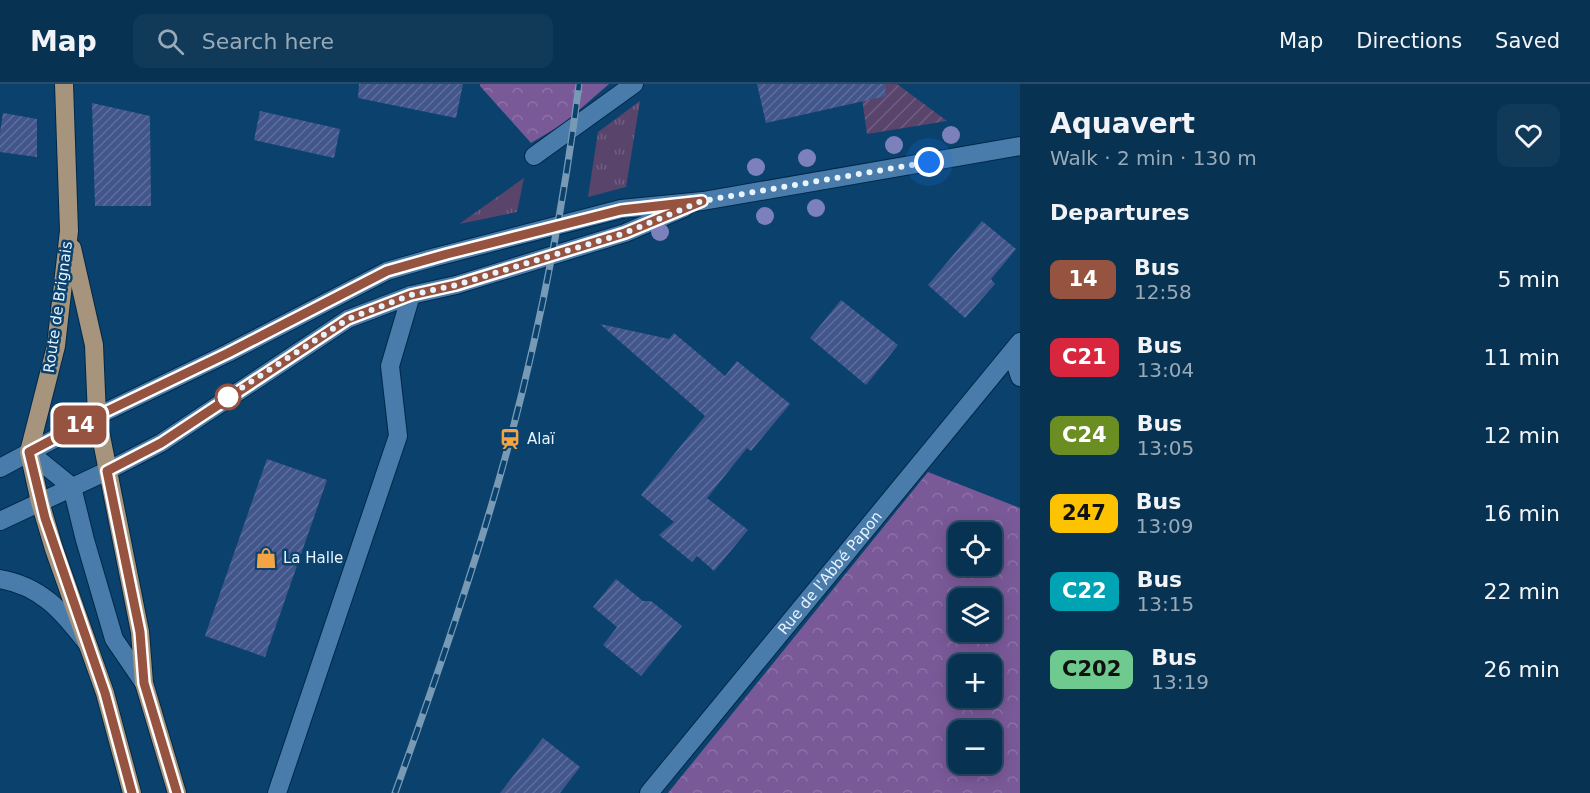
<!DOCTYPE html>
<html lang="en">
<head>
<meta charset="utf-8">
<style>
	:root { --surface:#083252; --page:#113a59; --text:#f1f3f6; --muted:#98aab8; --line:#294d69 }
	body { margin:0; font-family:"DejaVu Sans",sans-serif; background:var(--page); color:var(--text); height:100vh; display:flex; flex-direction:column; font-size:22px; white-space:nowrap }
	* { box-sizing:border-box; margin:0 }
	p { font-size:20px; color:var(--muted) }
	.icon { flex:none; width:33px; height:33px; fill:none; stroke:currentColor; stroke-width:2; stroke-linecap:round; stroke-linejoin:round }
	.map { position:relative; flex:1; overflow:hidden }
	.panel { display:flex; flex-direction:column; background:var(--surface); width:570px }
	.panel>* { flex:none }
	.badge { padding:0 12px; border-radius:9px; font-size:21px; line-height:39px }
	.buttons { position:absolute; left:948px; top:438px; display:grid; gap:12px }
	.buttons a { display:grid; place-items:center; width:54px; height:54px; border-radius:12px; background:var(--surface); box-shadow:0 3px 15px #0003,0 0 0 2px var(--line); font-size:30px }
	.you { position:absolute; width:30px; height:30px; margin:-15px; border:4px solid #fff; border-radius:50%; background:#1a73e8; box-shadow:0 0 0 9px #1a73e833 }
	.map>.badge { position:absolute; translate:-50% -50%; box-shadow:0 0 0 3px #fff }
	h2 { padding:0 30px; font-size:22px; line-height:54px }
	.round { display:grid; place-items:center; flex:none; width:63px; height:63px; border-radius:12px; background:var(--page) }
	.headline { display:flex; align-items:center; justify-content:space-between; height:102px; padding:0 30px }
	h1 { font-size:28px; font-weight:600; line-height:45px }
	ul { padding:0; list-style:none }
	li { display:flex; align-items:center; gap:18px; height:78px; padding:0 30px }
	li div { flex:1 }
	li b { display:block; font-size:22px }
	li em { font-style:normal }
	li .badge { min-width:66px; font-weight:700; text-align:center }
	header { display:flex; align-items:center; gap:36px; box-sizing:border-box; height:84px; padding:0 30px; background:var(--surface); border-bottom:2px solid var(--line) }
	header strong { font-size:28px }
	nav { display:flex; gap:33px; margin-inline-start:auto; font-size:21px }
	.search { width:420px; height:54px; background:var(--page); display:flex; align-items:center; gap:15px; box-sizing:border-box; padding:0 21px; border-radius:12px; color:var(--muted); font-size:22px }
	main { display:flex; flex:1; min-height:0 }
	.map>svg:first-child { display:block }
	.grass { fill:url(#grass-tufts) }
	.forest { fill:url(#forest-crowns); fill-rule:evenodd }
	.garden { fill:url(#garden-furrows) }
	.building { fill:url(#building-hatch) }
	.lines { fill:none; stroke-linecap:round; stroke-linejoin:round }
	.street-casing { stroke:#002848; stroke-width:20 }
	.secondary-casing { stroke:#002848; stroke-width:20 }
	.primary-casing { stroke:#002848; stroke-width:20 }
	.street { stroke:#497cab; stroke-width:18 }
	.secondary { stroke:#497cab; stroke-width:18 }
	.primary { stroke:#a6947c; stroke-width:18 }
	.rail-casing { stroke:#799ab4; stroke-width:7 }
	.rail { stroke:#0b426d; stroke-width:4.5; stroke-dasharray:14; stroke-linecap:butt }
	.tree { fill:#7c81bc }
	.line-casing { stroke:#fff; stroke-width:14 }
	.line { stroke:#965340; stroke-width:9 }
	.walk { stroke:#e8f3fd; stroke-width:6; stroke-dasharray:0 10.8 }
	.stop-dot { fill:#fff; stroke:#965340; stroke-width:3 }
	.labels { text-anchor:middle; stroke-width:5; stroke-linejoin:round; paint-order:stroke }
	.street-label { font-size:15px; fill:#e8f3fd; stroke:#0b426d }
	.poi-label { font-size:15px; fill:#e8f3fd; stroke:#0b426d; text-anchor:start }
</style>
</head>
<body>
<header>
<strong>Map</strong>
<div class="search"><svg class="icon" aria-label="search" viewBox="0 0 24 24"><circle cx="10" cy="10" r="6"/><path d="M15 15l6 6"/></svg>Search here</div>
<nav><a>Map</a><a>Directions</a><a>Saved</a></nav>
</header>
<main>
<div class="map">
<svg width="1020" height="709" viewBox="0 0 1020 709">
	<defs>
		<pattern id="grass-tufts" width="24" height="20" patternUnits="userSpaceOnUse" patternTransform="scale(1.5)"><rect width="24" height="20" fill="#59446c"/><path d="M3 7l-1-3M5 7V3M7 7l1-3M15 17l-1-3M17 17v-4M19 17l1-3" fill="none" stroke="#715f82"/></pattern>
		<pattern id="forest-crowns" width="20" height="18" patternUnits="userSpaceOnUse" patternTransform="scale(1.5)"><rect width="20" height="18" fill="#7a5998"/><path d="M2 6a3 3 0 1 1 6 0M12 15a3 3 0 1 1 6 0" fill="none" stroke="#8d71a7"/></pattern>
		<pattern id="garden-furrows" width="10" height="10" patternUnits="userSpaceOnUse" patternTransform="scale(1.5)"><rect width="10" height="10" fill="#59446c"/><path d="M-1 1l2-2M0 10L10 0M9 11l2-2" fill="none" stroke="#715f82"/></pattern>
		<pattern id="building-hatch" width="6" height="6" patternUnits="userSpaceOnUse" patternTransform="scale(1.5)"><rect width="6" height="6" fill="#42568c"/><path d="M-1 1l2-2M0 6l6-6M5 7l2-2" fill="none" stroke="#5d6f9d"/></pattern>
	</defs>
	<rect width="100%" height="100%" fill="#0b426d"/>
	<g class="grass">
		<path d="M640,17L626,103L588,113L598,48Z"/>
		<path d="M524,94L517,128L459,140Z"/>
	</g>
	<g class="forest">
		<path d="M480,0H609L563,40L531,59L480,2Z"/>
		<path d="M928,388L1020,424V709H668ZM958,448H992V482H958ZM958,514H992V548H958ZM958,580H992V614H958ZM958,646H992V680H958Z"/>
	</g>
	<path class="garden" d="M860,0H897L947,37L867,50Z"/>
	<g class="building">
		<path d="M359,0H463L456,34L358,14Z"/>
		<path d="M757,0H885L886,12L766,39Z"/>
		<path d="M92,19L150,32L151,122H95Z"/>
		<path d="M260,27L340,45L334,74L254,56Z"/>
		<path d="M3,29L37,35V73L0,68V49Z"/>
		<path d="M982,137L1016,165L991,195L995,200L965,234L928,201Z"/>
		<path d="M841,216L898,261L866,301L810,254Z"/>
		<path d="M600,240L669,255L674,249L725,292L737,277L790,320L751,367L747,364L707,414L748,446L714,487L697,472L692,478L659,451L674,438L641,411L705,332Z"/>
		<path d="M267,375L327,396L265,573L205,552Z"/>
		<path d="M616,495L643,517H651L682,542L641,592L603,561L617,543L593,523Z"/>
		<path d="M543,654L580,683L560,709H500Z"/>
	</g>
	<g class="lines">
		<defs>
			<g id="street">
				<path d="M534,72L634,0"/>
				<path d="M1012,269L1020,293"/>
				<path d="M277,709L398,352L390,282L411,211"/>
				<path id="s1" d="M649,709L1020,258"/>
			</g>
			<g id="secondary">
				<path d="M29,368L72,403"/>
				<path d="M0,384L97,332L228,269L387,187L432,174L621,125L703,117L1020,62"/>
				<path d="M72,403L85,456L114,555L144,599"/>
				<path d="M0,437L107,387L161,359L348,235L411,211L456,201L625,149L684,124"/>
				<path d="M0,495C41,502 62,527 86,558"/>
			</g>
			<g id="primary">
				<path d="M64,0L69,147L56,262L29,368L40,418L54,465L105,609L132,709"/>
				<path d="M72,164L94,261L97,332L140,548L144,599L177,709"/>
			</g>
		</defs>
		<use href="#street" class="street-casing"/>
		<use href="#secondary" class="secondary-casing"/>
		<use href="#primary" class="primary-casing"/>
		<use href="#street" class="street"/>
		<use href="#secondary" class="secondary"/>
		<use href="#primary" class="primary"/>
		<defs>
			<path id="rail" d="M395,709C437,592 478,475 510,356C541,239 564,120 579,0"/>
		</defs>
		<use href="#rail" class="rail-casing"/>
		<use href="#rail" class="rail"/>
	</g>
	<g class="tree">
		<circle cx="951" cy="51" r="9"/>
		<circle cx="894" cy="61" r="9"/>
		<circle cx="807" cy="74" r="9"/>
		<circle cx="756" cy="83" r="9"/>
		<circle cx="816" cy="124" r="9"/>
		<circle cx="765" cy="132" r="9"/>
		<circle cx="660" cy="148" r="9"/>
	</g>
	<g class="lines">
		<defs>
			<path id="line" d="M132,709L105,609L45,434L29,368L97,332L228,269L387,187L447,170L621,126L702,117L625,149L456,201L411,211L348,235L161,359L107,387L140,548L144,599L177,709"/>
		</defs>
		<use href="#line" class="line-casing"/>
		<use href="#line" class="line"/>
		<path class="walk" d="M228,313L226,314L348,235L411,211L456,201L625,149L702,117L929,78"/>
	</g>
	<defs>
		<symbol id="station-bare" viewBox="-9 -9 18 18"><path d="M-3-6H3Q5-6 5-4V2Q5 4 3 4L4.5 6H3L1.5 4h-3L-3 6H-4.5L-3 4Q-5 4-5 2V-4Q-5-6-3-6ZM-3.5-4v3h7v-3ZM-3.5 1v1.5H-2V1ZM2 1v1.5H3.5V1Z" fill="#f4a443" stroke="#0b426d" stroke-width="2.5" paint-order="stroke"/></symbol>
		<symbol id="shop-bare" viewBox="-9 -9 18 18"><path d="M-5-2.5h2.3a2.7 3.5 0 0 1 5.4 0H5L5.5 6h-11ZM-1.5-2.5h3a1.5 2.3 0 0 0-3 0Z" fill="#f4a443" stroke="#0b426d" stroke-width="2.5" paint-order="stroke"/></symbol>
	</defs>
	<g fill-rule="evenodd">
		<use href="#station-bare" x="495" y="340" width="30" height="30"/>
		<use href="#shop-bare" x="251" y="459" width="30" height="30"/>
	</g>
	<circle class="stop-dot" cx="228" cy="313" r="12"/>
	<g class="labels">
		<g class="street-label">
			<text transform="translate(58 223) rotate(-82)" y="5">Route de Brignais</text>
			<text dy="5" stroke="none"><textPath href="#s1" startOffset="285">Rue de l'Abbé Papon</textPath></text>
		</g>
		<g class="poi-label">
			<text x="527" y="360">Alaï</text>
			<text x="283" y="479">La Halle</text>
		</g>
	</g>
</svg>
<div class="buttons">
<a><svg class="icon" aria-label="locate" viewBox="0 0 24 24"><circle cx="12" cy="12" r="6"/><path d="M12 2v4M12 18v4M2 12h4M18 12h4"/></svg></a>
<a><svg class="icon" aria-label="layers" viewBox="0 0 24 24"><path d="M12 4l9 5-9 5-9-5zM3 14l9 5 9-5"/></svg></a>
<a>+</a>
<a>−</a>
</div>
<div class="you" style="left:929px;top:78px"></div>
<b class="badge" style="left:80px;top:341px;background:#965340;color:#fff">14</b>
</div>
<section class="panel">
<div class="headline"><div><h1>Aquavert</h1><p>Walk · 2 min · 130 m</p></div><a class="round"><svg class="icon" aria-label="heart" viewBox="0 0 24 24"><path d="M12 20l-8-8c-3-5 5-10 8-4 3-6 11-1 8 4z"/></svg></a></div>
<h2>Departures</h2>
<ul>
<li><span class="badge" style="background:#965340;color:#fff">14</span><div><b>Bus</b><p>12:58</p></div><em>5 min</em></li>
<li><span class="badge" style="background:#d7263d;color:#fff">C21</span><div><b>Bus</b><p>13:04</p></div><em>11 min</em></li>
<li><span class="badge" style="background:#6b8e23;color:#fff">C24</span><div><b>Bus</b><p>13:05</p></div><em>12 min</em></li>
<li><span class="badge" style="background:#fdc300;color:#111">247</span><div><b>Bus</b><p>13:09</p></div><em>16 min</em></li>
<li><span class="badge" style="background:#00a3b4;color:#fff">C22</span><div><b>Bus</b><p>13:15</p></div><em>22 min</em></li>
<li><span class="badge" style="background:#6eca8e;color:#111">C202</span><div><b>Bus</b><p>13:19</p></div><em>26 min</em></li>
</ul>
</section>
</main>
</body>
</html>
